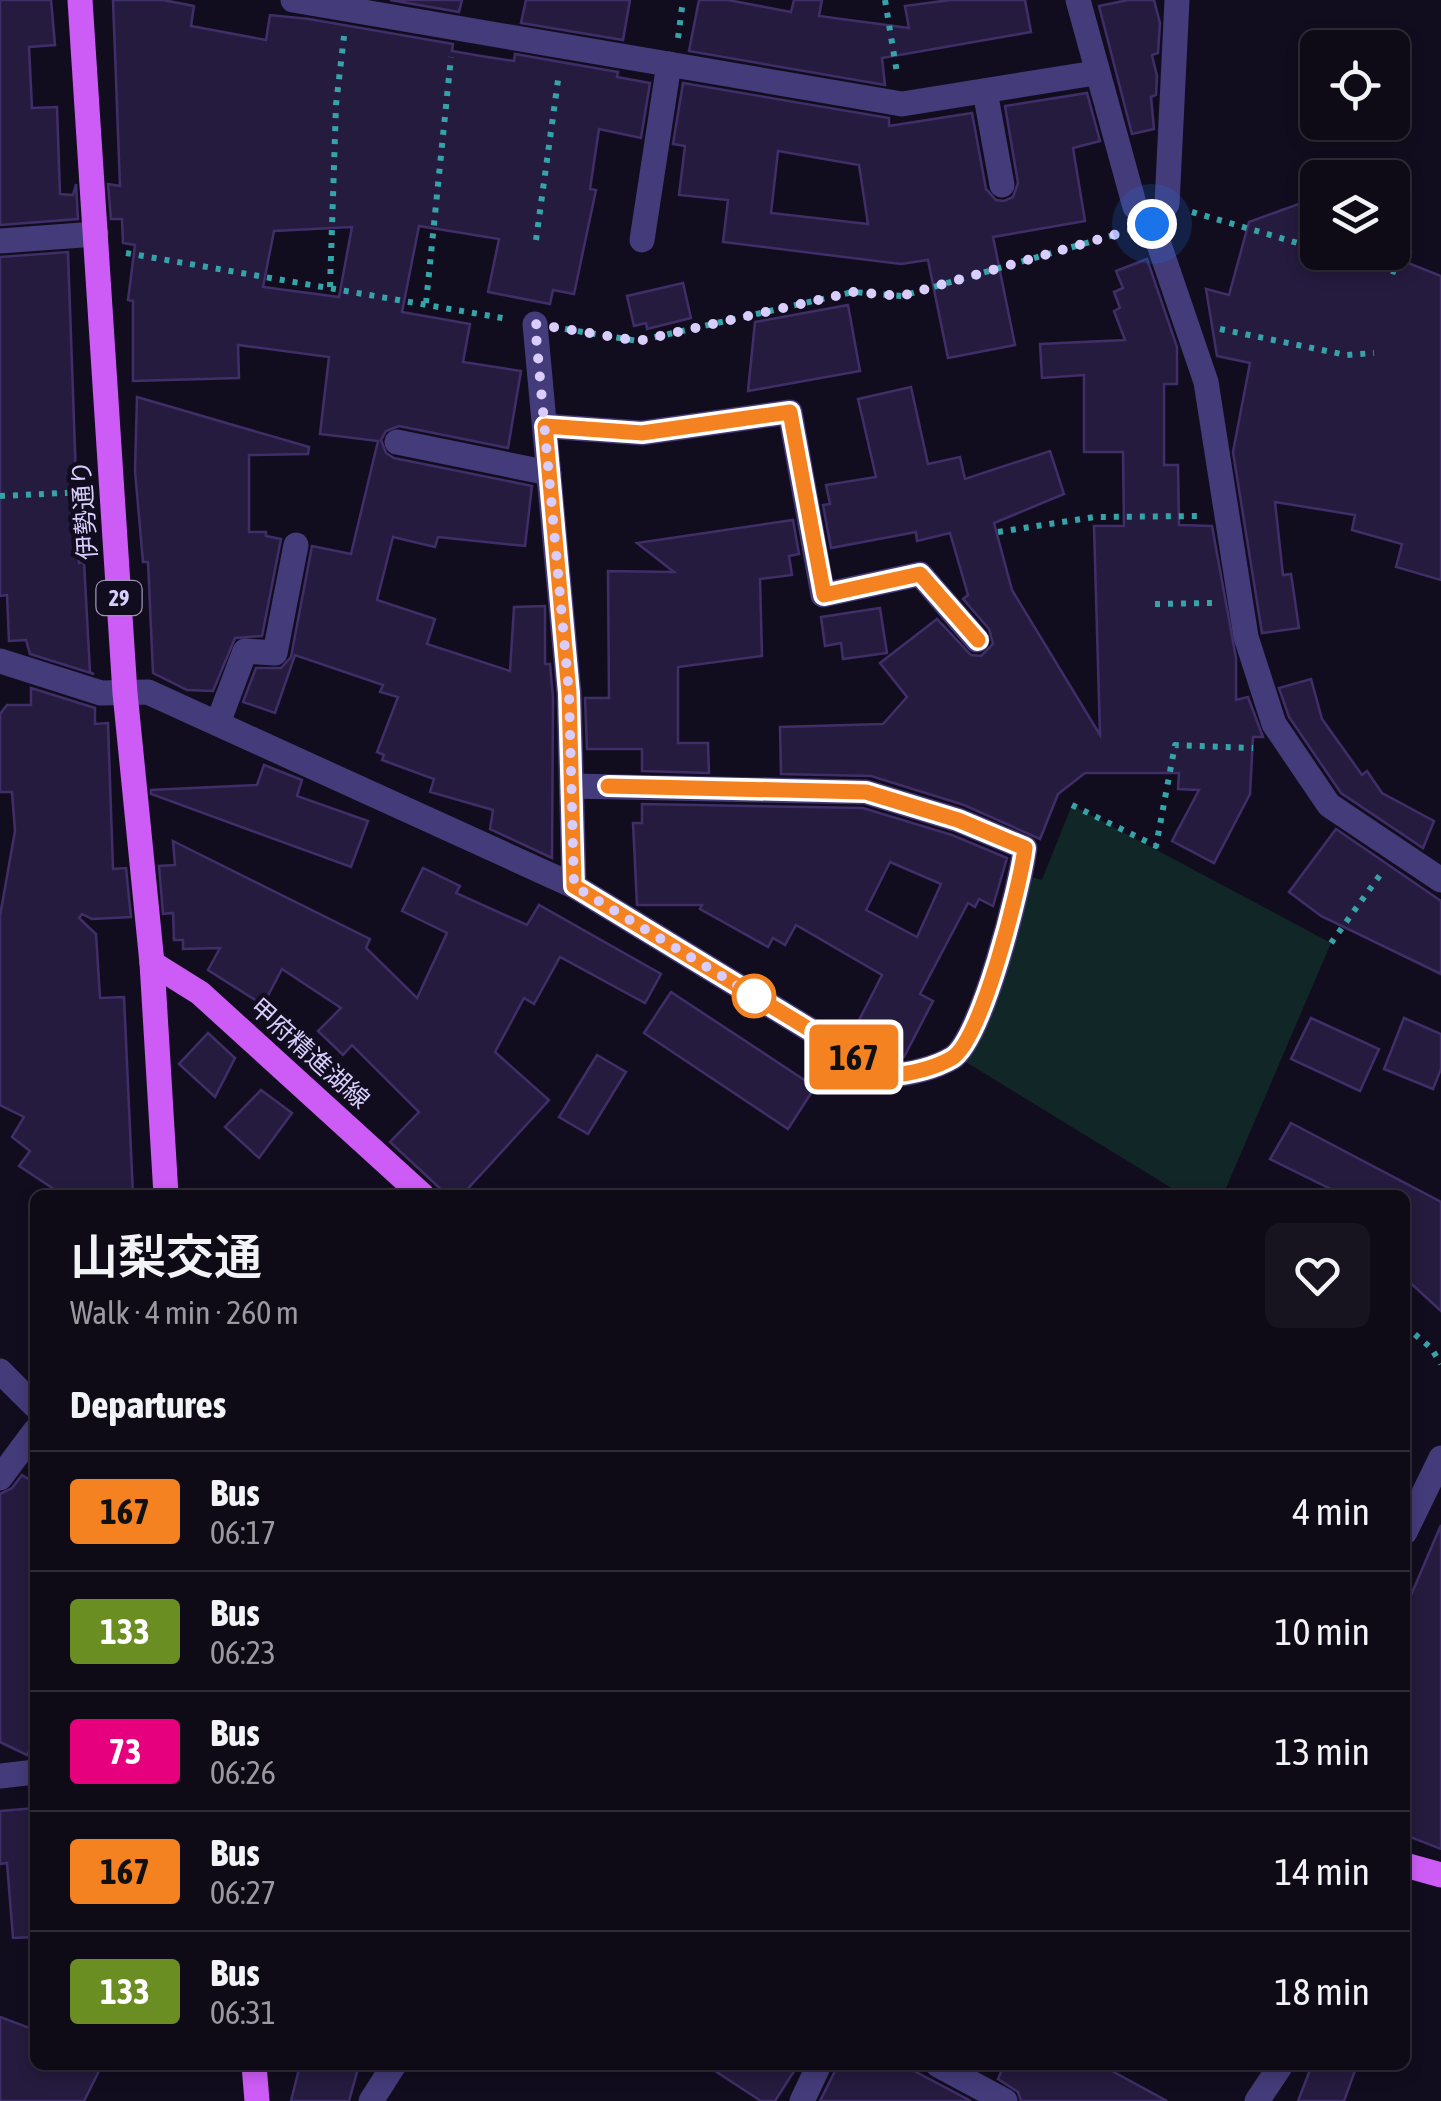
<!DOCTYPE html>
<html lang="en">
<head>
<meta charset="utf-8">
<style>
	:root { --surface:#0e0a16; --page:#17131f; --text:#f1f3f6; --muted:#9b9aa1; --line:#2e2b35 }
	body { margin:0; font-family:"Asap Condensed","Noto Sans JP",sans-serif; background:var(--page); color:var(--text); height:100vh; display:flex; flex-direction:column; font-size:38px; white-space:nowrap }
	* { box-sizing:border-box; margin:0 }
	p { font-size:32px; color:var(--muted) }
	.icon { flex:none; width:55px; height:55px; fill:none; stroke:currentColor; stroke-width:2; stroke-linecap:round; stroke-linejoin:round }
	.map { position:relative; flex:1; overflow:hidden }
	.side { position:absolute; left:30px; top:1190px; width:1380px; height:880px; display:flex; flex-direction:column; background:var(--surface); border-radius:15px; box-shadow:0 5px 15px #0003,0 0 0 2px var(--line) }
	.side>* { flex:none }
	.badge { padding:0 20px; border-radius:8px; font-size:35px; line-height:65px }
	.controls { position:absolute; left:1300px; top:30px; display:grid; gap:20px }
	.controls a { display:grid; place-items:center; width:110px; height:110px; border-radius:15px; background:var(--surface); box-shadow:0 5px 15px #0003,0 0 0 2px var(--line); font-size:50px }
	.you { position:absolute; width:50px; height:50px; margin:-25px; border:8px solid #fff; border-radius:50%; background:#1a73e8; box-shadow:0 0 0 15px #1a73e833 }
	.map>.badge { position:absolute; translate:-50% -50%; box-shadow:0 0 0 5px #fff }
	h2 { padding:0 40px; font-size:38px; line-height:90px }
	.round { display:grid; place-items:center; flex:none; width:105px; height:105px; border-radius:15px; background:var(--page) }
	.headline { display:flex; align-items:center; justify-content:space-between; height:170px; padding:0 40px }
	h1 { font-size:48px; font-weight:600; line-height:75px }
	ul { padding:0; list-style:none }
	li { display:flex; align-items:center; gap:30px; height:120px; padding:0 40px; border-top:2px solid var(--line) }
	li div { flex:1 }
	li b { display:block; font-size:38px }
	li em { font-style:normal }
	li .badge { min-width:110px; font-weight:700; text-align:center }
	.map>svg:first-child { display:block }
	.green { fill:#112627 }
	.building { fill:#251b3e; stroke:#402e68; stroke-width:2.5; fill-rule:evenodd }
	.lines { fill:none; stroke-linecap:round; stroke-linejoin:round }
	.path { stroke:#35a3a8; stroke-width:6; stroke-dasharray:5 8; stroke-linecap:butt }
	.minor { stroke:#443b7a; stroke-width:25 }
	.major { stroke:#cc5cf5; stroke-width:25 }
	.line-casing { stroke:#fff; stroke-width:22 }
	.line { stroke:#f58220; stroke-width:15 }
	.walk { stroke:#d8cdfc; stroke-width:10; stroke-dasharray:0 18 }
	.stop-dot { fill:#fff; stroke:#f58220; stroke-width:5 }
	.labels { text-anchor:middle; stroke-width:9; stroke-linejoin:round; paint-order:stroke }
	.shield { fill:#120d1e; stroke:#9d93b9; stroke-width:2.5 }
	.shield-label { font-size:22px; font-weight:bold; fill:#d8cdfc }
	.street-label { font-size:25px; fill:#d8cdfc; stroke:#120d1e }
</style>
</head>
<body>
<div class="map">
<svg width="1441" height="2101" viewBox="0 0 1441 2101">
	<rect width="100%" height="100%" fill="#120d1e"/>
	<path class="green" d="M1072,805L1331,943L1223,1195H1183L956,1056L1022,874L1042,880Z"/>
	<g class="building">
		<path d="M0,0H51L55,45L29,47L32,108L57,107L60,194L73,195L76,184L78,219L0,225Z"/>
		<path d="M113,0H163L194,6L191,26L266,40L270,15L309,19L453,44L452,51L481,56L514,61L515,54L618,72L617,77L650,83L641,138L599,129L590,189L596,190L574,294L553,290L550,304L488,292L499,239L419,226L402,312L470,324L463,362L521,371L508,448L399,426L386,431L381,440L386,453L394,458L532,486L525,546L438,537L435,547L393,537L377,600L435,619L427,644L510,671L514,607L545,606V664H550L553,698L552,858L490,829L493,810L430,792L434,779L382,760L384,755L377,752L398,697L380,692L383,685L295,655L275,713L243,702L256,668H281L291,657L312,546L351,554L378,441L320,434L329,357L238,345L239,378L133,381V301L128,300L135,245L123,243L122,219H111L108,184L120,186ZM352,227L339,297L263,287L274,231Z"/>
		<path d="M390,0H462L459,12Z"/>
		<path d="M526,0H630L623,40L521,23Z"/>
		<path d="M699,0H728L791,12L794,0H822L819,16L909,28L905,6L950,0H1025L1031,32L882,58L885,85L689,51Z"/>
		<path d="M1128,0H1154L1160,23L1158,53L1152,55L1157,76L1156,95L1151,97L1154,129L1132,134L1099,6Z"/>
		<path d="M683,83L889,118V126L972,113L986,189L996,200L1004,201L1013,197L1018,183L1005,106L1087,93L1100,141L1073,148L1085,221L993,237L1015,345L948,358L928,260L901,264L723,242L728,200L679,195L685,146L673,144ZM778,151L859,165L868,224L771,213Z"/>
		<path d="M1318,197V252H1411L1408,263L1441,276V580L1396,567L1402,544L1352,530L1355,515L1275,502L1283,575L1291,574L1299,628L1262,633L1233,452L1250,363L1217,356L1206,289L1229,295L1249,222Z"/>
		<path d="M68,252L79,563L84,562L90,672L94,674L30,654L26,640L9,641L7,595L0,596V257Z"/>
		<path d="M1147,259L1177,347V384H1164V465H1178L1179,525L1212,526L1236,658V700L1248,697L1263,737H1253L1250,794L1214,863L1172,841L1199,790L1178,789L1179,773H1085L1058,794L1040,839L964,805L871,776L781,774L780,727L883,724L907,697L880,663L937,619L971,655L981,656L993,644L989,629L963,599L968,595L950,533L917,541L916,532L831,548L823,505L830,504L826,485L876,477L858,399L911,387L928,464L960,457L965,479L1050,451L1064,494L994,523L1012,590L1100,735L1094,526H1124L1123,452H1084V375L1042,378L1040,344L1125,340L1114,311L1120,308L1114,292L1123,288L1116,271Z"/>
		<path d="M683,283L691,318L647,329L646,323L634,326L627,296Z"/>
		<path d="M848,305L860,371L748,391L755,322Z"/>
		<path d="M137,397L309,447L308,454L249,455V532H266V536L281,539L262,636L235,638L213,691L187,690L153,673L148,562H143L135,471Z"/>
		<path d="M793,520L799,554L789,556L792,575L760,579L762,656L678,667V743H708L709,773L642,771V749H587L585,698H609L608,571L674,572L637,543Z"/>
		<path d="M880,608L887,653L843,659L841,643L825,646L821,617Z"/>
		<path d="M1311,679L1322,719L1362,775L1367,771L1382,793L1434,821L1423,848L1341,793L1289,717L1279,688Z"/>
		<path d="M31,688L95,708V724L108,723L113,869L126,868L131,917L92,919L82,914L79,918L96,934L100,998L124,997L133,1195H63L19,1166L30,1151L12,1137L24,1117L0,1105V916L15,831L12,792H0V714L7,705H31Z"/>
		<path d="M264,765L302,780L297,796L368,821L351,867L151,794V790L257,785Z"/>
		<path d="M642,804L863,808L952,835L1007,858L993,906L979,899L975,907L968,903L920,994L933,1001L904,1057L899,1058L852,1034L882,975L796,925L785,945L773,938L768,947L700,909L702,905H637L633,823H642ZM890,862L941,884L917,937L866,910Z"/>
		<path d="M1336,829L1441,901V974L1321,916L1289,892Z"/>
		<path d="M173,841L370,939L366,948L417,998L447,933L402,911L423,868L460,886L456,893L527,925L539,905L661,974L645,1003L560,957L534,1004L524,998L495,1052L549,1100L462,1195H447L390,1142L419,1112L352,1045L343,1055L318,1031L341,1008L282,969L263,1005L208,970L220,948L183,949V940H174L173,913L163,914L159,866L175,865Z"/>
		<path d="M671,992L815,1087L788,1129L644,1033Z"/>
		<path d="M1311,1018L1379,1049L1360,1091L1291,1059Z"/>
		<path d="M1404,1018L1441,1034V1069L1433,1089L1384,1069Z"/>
		<path d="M208,1033L235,1058L215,1097L179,1064Z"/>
		<path d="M597,1055L626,1072L588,1134L559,1117Z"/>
		<path d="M261,1090L292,1113L259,1158L225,1127Z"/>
		<path d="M1291,1123L1441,1202V1311L1405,1278V1195H1343L1270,1159Z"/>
		<path d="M22,1475L35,1483V1739L27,1755L0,1742V1494L12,1488Z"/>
		<path d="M1441,1525V1849L1405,1835V1609Z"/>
		<path d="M35,1808V1937L13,1938L7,1863L0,1864V1811Z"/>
		<path d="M0,2017L35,2030V2065H102L84,2101H0Z"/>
		<path d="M300,2065H359L349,2101H291Z"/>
		<path d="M706,2065H798L775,2101H761Z"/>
		<path d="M838,2065H903L971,2101H820Z"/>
		<path d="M1004,2065H1101L1167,2101H1021L1018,2092L998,2079Z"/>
		<path d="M1312,2065H1357L1344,2101H1298Z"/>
	</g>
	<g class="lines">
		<g class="path">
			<path d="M885,0L897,73"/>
			<path d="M678,38L683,0"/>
			<path d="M1192,212L1318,249"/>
			<path d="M536,240L559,73"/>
			<path d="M1329,252L1402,274"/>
			<path d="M126,253L508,319"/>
			<path d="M330,287L336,105L344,36"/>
			<path d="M426,303L451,57"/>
			<path d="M565,329L638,341L853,292L902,296L1121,233"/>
			<path d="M1220,329L1346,355L1374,353"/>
			<path d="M0,496L84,492"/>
			<path d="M998,532L1094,517L1200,516"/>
			<path d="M1155,604L1214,603"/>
			<path d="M1072,805L1156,846L1175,745L1253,748"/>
			<path d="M1331,943L1380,875"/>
			<path d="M1405,1326L1431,1348L1441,1364"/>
		</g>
		<g class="minor">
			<path d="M293,0L902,104L1095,73"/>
			<path d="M1078,0L1135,207L1152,224L1206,382L1246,637L1274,724L1329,805L1441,880"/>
			<path d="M985,91L1002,185"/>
			<path d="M1152,224L1167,204L1177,0"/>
			<path d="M642,240L669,64"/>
			<path d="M0,241L96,234"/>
			<path d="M535,324L569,693L574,886"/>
			<path d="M545,426L642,433L790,412L823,595L920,574L977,640"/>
			<path d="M397,442L549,473"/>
			<path d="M0,661L101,693L148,692L574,886L886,1076C908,1074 933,1069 952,1058C982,1040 1020,886 1025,848L958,820L866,792L572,786"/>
			<path d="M218,723L245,651L275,653L296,545"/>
			<path d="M0,1371L35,1406"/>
			<path d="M0,1478L35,1431"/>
			<path d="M1405,1532L1441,1458"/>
			<path d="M0,1776L35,1772"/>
			<path d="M938,2065L1005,2101"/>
			<path d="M371,2101L394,2065"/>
			<path d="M802,2101L819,2065"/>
			<path d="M1257,2101L1281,2065"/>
		</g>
		<g class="major">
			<path d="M80,0L125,693L152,963L166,1195"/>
			<path d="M152,963L200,993L422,1195"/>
			<path d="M1405,1865L1441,1875"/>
			<path d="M254,2065L257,2101"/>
		</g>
	</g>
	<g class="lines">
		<defs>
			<path id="line" d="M608,786L866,792L958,820L1025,848C1020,886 982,1040 952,1058C933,1069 908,1074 886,1076L574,886L569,693L545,426L642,433L790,412L824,595L920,574L978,640"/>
		</defs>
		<use href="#line" class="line-casing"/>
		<use href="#line" class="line"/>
		<path class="walk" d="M754,996L761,1000L574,886L569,693L535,324L638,341L853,292L902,296L1152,224"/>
	</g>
	<circle class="stop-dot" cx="754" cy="996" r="20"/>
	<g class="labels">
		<rect class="shield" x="96.5" y="581" width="45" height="34" rx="8"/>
		<g class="shield-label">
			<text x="119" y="606">29</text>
		</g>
		<g class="street-label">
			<text transform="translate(84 510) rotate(-94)" y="9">伊勢通り</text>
			<text transform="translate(310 1053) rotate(42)" y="9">甲府精進湖線</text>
		</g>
	</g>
</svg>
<div class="controls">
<a><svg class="icon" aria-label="locate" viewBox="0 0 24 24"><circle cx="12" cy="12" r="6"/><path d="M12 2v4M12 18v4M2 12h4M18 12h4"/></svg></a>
<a><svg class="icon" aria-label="layers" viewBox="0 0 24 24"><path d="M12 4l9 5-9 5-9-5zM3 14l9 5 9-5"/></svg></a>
</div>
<div class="you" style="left:1152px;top:224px"></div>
<b class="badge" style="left:854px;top:1057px;background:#f58220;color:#111">167</b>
<section class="side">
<div class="headline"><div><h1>山梨交通</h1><p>Walk · 4 min · 260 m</p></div><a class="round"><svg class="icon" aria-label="heart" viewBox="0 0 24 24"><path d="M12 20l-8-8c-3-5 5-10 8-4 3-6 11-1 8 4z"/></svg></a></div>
<h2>Departures</h2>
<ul>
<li><span class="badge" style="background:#f58220;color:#111">167</span><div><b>Bus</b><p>06:17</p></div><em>4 min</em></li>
<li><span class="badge" style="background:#6b8e23;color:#fff">133</span><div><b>Bus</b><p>06:23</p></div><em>10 min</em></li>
<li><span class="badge" style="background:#e6007e;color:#fff">73</span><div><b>Bus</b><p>06:26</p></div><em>13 min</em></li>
<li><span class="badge" style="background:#f58220;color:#111">167</span><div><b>Bus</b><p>06:27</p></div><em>14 min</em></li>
<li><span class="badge" style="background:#6b8e23;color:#fff">133</span><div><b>Bus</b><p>06:31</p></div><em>18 min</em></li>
</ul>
</section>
</div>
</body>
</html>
